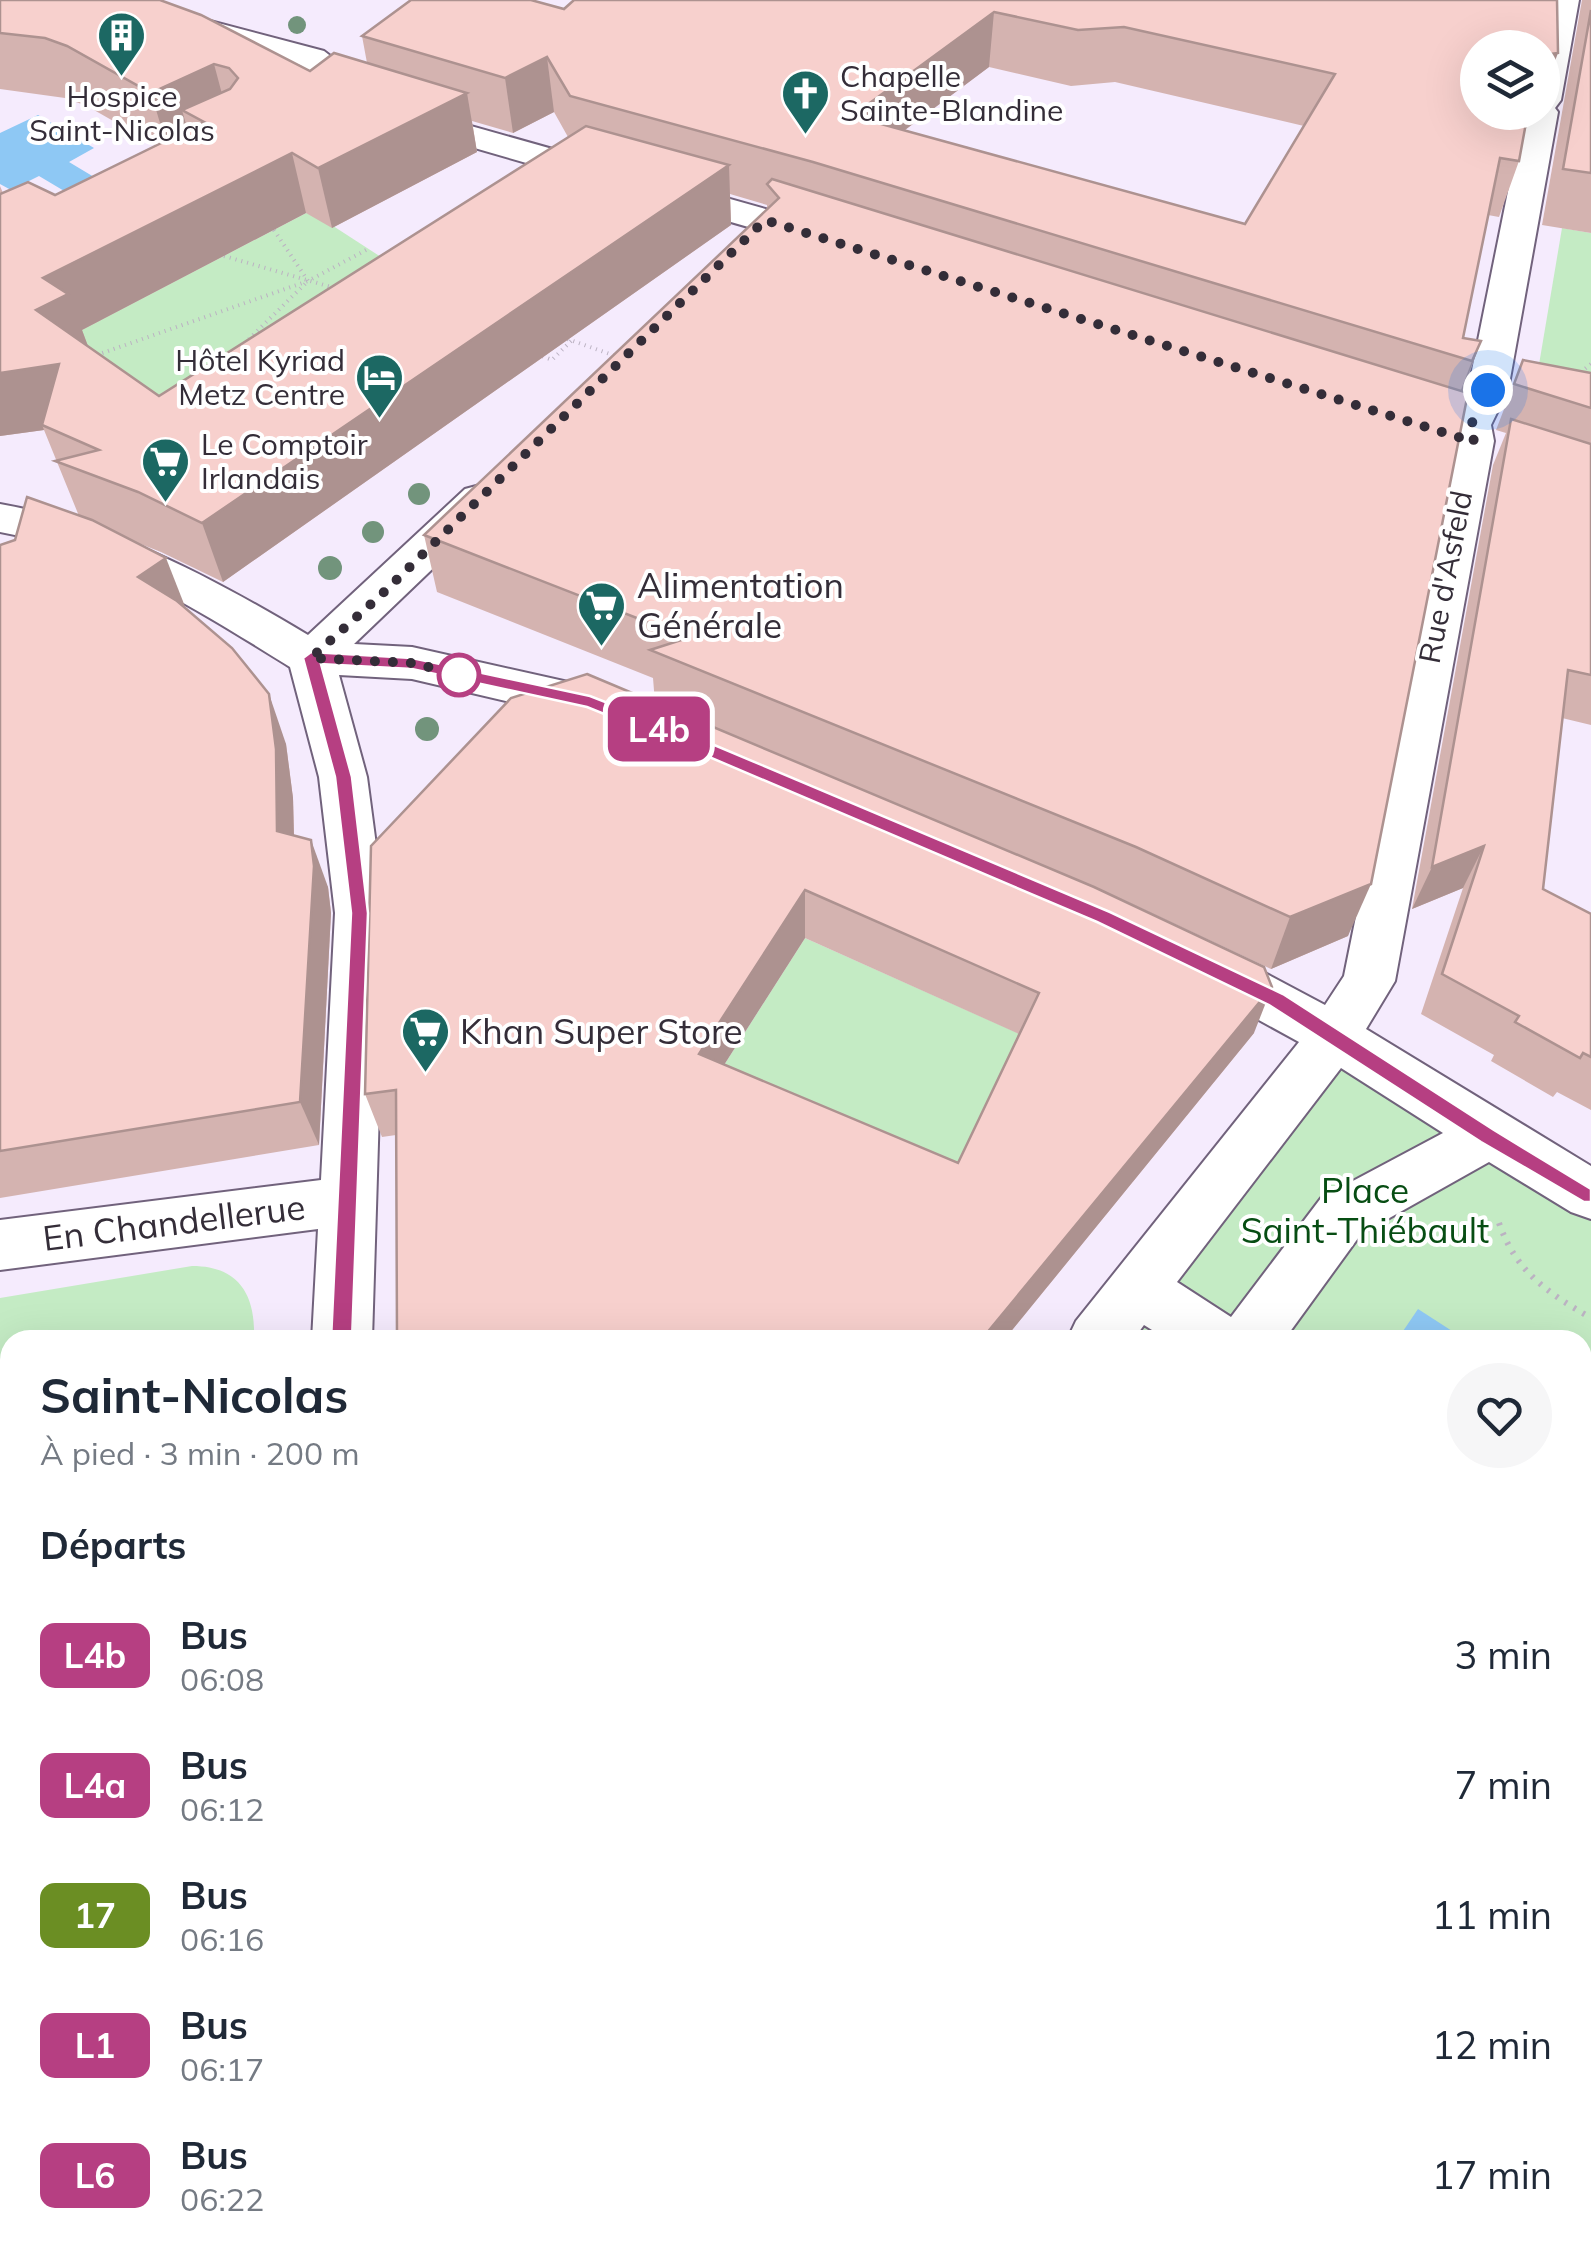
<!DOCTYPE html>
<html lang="fr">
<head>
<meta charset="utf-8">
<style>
	:root { --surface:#fff; --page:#f6f6f7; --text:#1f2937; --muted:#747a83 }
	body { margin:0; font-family:Mulish,sans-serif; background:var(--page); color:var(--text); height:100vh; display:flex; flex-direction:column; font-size:38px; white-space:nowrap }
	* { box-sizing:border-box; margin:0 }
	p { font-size:32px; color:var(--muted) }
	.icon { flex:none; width:55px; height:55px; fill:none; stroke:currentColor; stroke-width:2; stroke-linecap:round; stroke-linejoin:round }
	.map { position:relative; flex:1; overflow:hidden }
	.details { position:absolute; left:0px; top:1330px; width:1592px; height:930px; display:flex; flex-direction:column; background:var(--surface); border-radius:30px 30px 0 0; box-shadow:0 10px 40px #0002 }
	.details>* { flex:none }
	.badge { padding:0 20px; border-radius:15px; font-size:35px; line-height:65px }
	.buttons { position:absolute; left:1460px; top:30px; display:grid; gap:20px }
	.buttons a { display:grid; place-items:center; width:100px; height:100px; border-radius:50%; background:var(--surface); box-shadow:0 10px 40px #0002; font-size:50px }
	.you { position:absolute; width:50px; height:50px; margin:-25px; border:8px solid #fff; border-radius:50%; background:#1a73e8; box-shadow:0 0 0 15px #1a73e833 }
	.map>.badge { position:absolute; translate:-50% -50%; box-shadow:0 0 0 5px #fff }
	h2 { padding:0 40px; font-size:38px; line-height:90px }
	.round { display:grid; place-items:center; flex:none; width:105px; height:105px; border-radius:52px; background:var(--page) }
	.overview { display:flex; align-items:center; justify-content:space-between; height:170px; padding:0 40px }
	h1 { font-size:48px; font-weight:700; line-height:75px }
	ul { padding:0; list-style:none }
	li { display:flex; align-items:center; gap:30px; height:130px; padding:0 40px }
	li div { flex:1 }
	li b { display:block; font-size:38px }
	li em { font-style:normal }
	li .badge { min-width:110px; font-weight:700; text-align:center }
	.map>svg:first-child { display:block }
	.green { fill:#c4ebc4 }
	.water { fill:#8ec8f4 }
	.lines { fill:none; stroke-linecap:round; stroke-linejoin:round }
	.minor-casing { stroke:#71627c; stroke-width:4 }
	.path-far1 { stroke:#bbb2c2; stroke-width:4; stroke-dasharray:1 5; stroke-linecap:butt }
	.path { stroke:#bbb2c2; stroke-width:6; stroke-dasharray:2.5 8; stroke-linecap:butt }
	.minor { fill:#fff; fill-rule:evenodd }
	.tree { fill:#72947c }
	.wall { fill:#d4b3b0; fill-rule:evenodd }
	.shaded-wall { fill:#ad9290 }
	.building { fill:#f7d0cd; stroke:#ad9290; stroke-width:2.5; fill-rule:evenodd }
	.line { fill:#b63f82; stroke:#fff; stroke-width:2.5 }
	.walk { stroke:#342d38; stroke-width:10; stroke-dasharray:0 18 }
	.stop-dot { fill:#fff; stroke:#b63f82; stroke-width:5 }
	.labels { text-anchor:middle; stroke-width:8; stroke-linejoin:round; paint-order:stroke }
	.far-poi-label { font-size:30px; fill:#342d38; stroke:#fff; text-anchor:start }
	.far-street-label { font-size:30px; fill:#342d38; stroke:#fff }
	.poi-label { font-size:35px; fill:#342d38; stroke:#fff; text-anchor:start }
	.park-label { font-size:35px; fill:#074d13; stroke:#fff }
	.street-label { font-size:35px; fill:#342d38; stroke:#fff }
</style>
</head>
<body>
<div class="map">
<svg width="1591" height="2260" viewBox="0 0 1591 2260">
	<rect width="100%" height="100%" fill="#f5ebfd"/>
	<g class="green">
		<path d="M310,211L381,257L179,456L66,338Z"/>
		<path d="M1562,228L1591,233V424L1531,412Z"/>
		<path d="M805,938L1029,1038L953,1205L703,1098Z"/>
		<path d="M1324,1050L1591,1195V1806L1583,1822L1582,1340H1097Z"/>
		<path d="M192,1266C240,1266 256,1296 254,1340H10V1684L0,1674V1298Z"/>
		<path d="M544,2250H1351L1346,2260H553Z"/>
	</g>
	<g class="water">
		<path d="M38,115L94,148L69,162L109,186L81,201L39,176L11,190L0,184V133Z"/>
		<path d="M1418,1309L1466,1340H1397Z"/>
	</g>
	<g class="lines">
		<defs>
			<g id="minor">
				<path d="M77,0H131L324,51L350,71L345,78C326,83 316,75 300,65L82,7Z"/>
				<path d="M1547,0H1579L1561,100L1555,108L1558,112L1508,390L1491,425L1494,441L1395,981L1366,1029L1591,1166V1219L1571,1212L1489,1162L1361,1234L1284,1340H1168L1144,1325L1133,1340H1067L1076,1321L1299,1042L1184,979L1176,964L1184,949L1202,943L1220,949L1325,1005L1344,976L1452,441L1451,425L1468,390L1524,112H1542V48H1537ZM1341,1068L1443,1133L1321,1198L1231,1317L1177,1282Z"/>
				<path d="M400,106L840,230L846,238L840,246L827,249L814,246L388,123L383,116L388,109Z"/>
				<path d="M480,485L495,489L501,499L495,509L354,644L412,647L604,690L620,695L627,707L620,719L604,724L412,679L339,675L367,777L385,913L372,1340H312L318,1229L0,1270V1220L321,1180L335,913L319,777L290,667C200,611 106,551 0,532V504C112,524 211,577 308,635L465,489Z"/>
				<path d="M1582,1550L1591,1553V1618L1582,1614Z"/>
				<path d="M0,1742L10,1746V1820L0,1816Z"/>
				<path d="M1591,1772V1853L1582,1856V1775Z"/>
				<path d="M437,2250H588L592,2260H441Z"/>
				<path d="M857,2250H941L945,2260H861Z"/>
				<path d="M1206,2250H1292L1296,2260H1210Z"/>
				<path d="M1311,2250H1390L1386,2260H1307Z"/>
			</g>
		</defs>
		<use href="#minor" class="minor-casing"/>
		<g class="path-far1">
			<path d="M274,230L308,281L368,249"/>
			<path d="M224,256L338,289"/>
			<path d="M562,337L621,358"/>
			<path d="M537,354L552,360L572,340"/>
			<path d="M91,357L308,281L246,342"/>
			<path d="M1576,376L1591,364"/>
		</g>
		<path class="path" d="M1499,1223C1516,1272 1548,1293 1591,1318"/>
		<use href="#minor" class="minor"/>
	</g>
	<g class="tree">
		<circle cx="297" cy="25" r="9"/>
		<circle cx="419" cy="494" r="11"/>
		<circle cx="373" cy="532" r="11"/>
		<circle cx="330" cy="568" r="12"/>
		<circle cx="427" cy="729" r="12"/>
	</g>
	<g class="wall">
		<path d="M0,0L310,71L367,63L362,36L564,9L1557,0L1542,48L1519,161L1499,217L1488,215L1463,338L1481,341L1463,391L1348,936L1271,969L1117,897L1254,1033L1004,1340L396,1135L382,1137L365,1094L655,703L653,678L437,592L424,535L767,209V205L730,194L731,225L223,582L161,552L133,541L186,609L286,744L293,798L294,836L328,887L331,913L319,1145L0,1198V545L79,516L44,430L0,436V186L3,193L55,195L157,146L87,106L65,98L0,89ZM989,67L1071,86L1115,82L1304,126L1245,224L905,130ZM554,112L568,137L159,396L88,347L82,330L306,213L332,228L477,152L472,121L513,133ZM805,938L1019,1034L958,1163L724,1064Z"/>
		<path d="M1582,0H1591V233L1542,225Z"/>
		<path d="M1523,360L1591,373V725L1562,718L1543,889L1591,914V1110L1557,1092L1553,1097L1491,1061L1494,1055L1421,1014L1463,888L1412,909L1493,465L1506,433L1496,430Z"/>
		<path d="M1591,2046V2260H1487L1492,2250H1582V2064Z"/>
		<path d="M1130,2250H1212V2260H1124Z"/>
	</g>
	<g class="shaded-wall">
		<path d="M994,12L989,67L850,171L852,116Z"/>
		<path d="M1558,53L1542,96V55Z"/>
		<path d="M547,57L554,112L513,133L505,78Z"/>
		<path d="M214,64L230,124L204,122L182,110L191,142L169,153L151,93Z"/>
		<path d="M467,93L477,152L332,228L318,168Z"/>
		<path d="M292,153L306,213L82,330L91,354L42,425L44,430L0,436V373L36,310L43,278Z"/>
		<path d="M729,165L731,225L223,582L202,523Z"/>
		<path d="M1481,341L1460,397L1451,416L1472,361Z"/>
		<path d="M166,558L186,609L138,577Z"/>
		<path d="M269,694L286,744L293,798L295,879L277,831Z"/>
		<path d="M311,840L328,887L331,913L319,1145L300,1102Z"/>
		<path d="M1484,846L1463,888L1412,909L1432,867Z"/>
		<path d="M1371,884L1348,936L1271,969L1290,917Z"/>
		<path d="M805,890V938L703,1098L699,1054Z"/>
		<path d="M1272,987L1254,1033L1004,1340H981Z"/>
		<path d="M0,1932L10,1943V1988L0,1976Z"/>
		<path d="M238,2250H280L289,2260H247Z"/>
	</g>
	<g class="building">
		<path d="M0,0H160L201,15L310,71L334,53L467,93L318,168L292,153L43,278L68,294L36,310L159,396L586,126L729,165L202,523L138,492L55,461L99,450L42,425L59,364L0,373V194L28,182L55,195L204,122L182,110L230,89L238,78L229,68L214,64L151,93L67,46L45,38L0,33Z"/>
		<path d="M411,0H531L564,9L574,0H1557L1558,53L1542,55V48H1478V112H1528L1519,161L1500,158L1463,338L1481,341L1472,361L813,162L570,96L547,57L505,78L362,36ZM994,12L1078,30L1124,27L1335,74L1245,224L852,116Z"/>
		<path d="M1591,10V173L1563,169Z"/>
		<path d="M772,179L1468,393L1371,884L1290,917L1136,847L650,650L688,638L424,535L779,198L767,184Z"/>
		<path d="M1523,360L1591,373V408L1514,384Z"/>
		<path d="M1511,419L1591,444V675L1568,670L1543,889L1591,914V1057L1583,1053L1580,1058L1515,1022L1519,1016L1442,974L1484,846L1432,867Z"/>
		<path d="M27,497L92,520L166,558L138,577L177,601L232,648L269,694L276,749L277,831L311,840L314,866L300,1102L0,1151V545L15,540Z"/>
		<path d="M587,674L1094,887L1264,967L1272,987L981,1340H397L396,1090L365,1094L371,846L511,698ZM805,890L1039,993L958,1163L699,1054Z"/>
		<path d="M0,1976L10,1988V2250H238L247,2260H0Z"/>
		<path d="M1591,2149V2260H1539L1543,2250H1582V2167Z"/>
		<path d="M1138,2250H1212L1213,2257L1212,2260H1132Z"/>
	</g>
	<path class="line" d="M311,652L412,658L590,696L700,739L1110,912L1283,994L1494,1130L1591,1189V1202H1584L1481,1142L1269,1005L1097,922L688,748L587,707L412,669L321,664L352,777L368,913L352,1340L349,1347H334L331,1340L351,913L335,777L303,658Z"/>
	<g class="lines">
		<path class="walk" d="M459,675L470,677L412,663L311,658L382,594L765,220L1474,442L1471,425L1488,390"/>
	</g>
	<defs>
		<symbol id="building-pin" viewBox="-11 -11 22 30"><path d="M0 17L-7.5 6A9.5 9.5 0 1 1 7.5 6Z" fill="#1c6863" stroke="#fff"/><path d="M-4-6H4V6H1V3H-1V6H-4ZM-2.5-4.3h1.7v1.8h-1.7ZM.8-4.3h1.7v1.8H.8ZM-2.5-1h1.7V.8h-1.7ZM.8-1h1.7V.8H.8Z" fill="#fff"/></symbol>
		<symbol id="church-pin" viewBox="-11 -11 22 30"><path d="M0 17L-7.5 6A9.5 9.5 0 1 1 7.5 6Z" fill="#1c6863" stroke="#fff"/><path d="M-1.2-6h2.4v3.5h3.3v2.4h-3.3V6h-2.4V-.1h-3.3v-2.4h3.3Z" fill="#fff"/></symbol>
		<symbol id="hotel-pin" viewBox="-11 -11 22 30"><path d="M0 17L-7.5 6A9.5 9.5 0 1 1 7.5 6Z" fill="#1c6863" stroke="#fff"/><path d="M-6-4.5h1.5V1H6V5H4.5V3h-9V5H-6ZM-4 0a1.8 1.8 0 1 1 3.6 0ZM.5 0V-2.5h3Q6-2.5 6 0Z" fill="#fff"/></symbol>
		<symbol id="supermarket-pin" viewBox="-11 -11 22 30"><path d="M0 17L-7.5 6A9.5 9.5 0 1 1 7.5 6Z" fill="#1c6863" stroke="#fff"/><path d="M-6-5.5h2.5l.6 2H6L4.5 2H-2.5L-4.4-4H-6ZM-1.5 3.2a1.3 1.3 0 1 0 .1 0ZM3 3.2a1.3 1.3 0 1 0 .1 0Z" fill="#fff"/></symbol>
	</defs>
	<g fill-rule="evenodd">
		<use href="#building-pin" x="94" y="8" width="55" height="75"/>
		<use href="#church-pin" x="778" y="66" width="55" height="75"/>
		<use href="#hotel-pin" x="352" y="350" width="55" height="75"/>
		<use href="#supermarket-pin" x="138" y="434" width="55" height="75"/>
		<use href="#supermarket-pin" x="574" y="578" width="55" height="75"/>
		<use href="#supermarket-pin" x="398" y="1004" width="55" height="75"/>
	</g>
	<circle class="stop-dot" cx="459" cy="675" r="20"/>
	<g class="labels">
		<g class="far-poi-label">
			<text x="840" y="87">Chapelle<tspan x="840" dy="34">Sainte-Blandine</tspan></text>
			<text x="122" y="107" text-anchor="middle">Hospice<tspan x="122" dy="34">Saint-Nicolas</tspan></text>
			<text x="345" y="371" text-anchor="end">Hôtel Kyriad<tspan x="345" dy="34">Metz Centre</tspan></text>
			<text x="201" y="455">Le Comptoir<tspan x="201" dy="34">Irlandais</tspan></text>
		</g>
		<g class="far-street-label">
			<text transform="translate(1446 577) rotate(-79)" y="10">Rue d'Asfeld</text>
		</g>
		<g class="poi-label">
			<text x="637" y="598">Alimentation<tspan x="637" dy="40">Générale</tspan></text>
			<text x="460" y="1044">Khan Super Store</text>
		</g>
		<g class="park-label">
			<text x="1365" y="1203">Place<tspan x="1365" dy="40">Saint-Thiébault</tspan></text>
		</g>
		<g class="street-label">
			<text transform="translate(174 1223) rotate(-7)" y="12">En Chandellerue</text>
		</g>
	</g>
</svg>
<div class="buttons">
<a><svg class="icon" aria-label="layers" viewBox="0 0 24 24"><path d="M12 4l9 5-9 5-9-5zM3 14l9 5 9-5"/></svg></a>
</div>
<div class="you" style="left:1488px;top:390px"></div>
<b class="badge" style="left:659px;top:729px;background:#b63f82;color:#fff">L4b</b>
<section class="details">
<div class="overview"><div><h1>Saint-Nicolas</h1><p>À pied · 3 min · 200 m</p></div><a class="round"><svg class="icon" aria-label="heart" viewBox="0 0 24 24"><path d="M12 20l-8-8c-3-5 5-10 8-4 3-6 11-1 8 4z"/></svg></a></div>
<h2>Départs</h2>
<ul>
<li><span class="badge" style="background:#b63f82;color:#fff">L4b</span><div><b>Bus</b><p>06:08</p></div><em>3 min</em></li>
<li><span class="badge" style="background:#b63f82;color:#fff">L4a</span><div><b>Bus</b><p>06:12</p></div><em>7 min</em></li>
<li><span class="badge" style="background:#6b8e23;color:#fff">17</span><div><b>Bus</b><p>06:16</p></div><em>11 min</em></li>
<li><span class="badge" style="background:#b63f82;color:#fff">L1</span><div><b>Bus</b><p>06:17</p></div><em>12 min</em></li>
<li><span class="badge" style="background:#b63f82;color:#fff">L6</span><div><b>Bus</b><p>06:22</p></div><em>17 min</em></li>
</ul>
</section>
</div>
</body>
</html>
